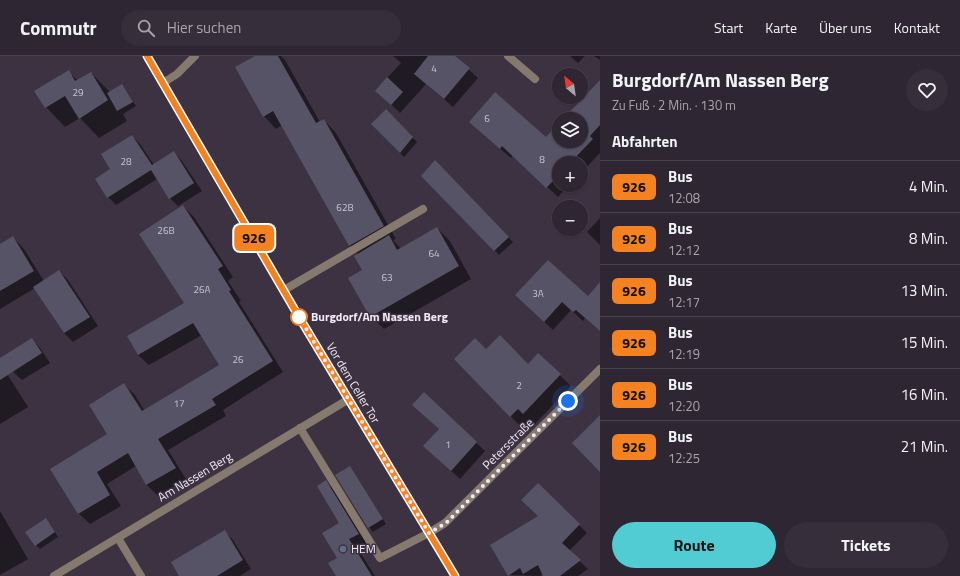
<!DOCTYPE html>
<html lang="de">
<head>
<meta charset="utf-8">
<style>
	:root { --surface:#2e2632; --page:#362e3a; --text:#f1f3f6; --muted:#a7a5ac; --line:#49434d; --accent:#51ccd2 }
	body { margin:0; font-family:"Titillium Web",sans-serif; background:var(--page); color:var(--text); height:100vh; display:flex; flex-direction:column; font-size:15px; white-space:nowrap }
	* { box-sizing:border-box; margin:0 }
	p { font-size:13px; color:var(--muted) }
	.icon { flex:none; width:22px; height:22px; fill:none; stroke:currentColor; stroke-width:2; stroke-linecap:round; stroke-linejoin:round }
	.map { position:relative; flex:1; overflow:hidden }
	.side { display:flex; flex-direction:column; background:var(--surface); width:360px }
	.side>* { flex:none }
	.badge { padding:0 8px; border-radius:6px; font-size:14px; line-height:26px }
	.needle { width:26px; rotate:331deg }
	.tools { position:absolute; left:552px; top:12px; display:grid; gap:8px }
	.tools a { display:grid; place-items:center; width:36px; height:36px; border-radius:50%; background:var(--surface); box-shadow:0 1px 3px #0004,0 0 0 1px var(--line); font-size:20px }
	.you { position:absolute; width:20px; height:20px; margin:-10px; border:3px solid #fff; border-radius:50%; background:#1a73e8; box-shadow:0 0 0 6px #1a73e833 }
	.map>.badge { position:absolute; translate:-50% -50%; box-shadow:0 0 0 2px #fff }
	h2 { padding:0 12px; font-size:15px; line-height:36px }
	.round { display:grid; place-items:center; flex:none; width:42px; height:42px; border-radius:21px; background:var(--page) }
	.headline { display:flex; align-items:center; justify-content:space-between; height:68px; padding:0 12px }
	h1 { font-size:19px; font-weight:700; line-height:30px }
	.action { display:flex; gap:8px; margin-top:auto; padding:8px 12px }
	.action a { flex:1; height:46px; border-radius:24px; background:var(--accent); color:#111; font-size:16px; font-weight:700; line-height:46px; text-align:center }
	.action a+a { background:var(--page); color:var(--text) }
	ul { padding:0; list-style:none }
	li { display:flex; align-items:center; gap:12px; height:52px; padding:0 12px; border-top:1px solid var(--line) }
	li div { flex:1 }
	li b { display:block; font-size:15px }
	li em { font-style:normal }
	li .badge { min-width:44px; font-weight:700; text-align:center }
	header { display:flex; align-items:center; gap:24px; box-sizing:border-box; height:56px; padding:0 20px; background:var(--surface); border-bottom:1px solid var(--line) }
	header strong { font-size:19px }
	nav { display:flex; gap:22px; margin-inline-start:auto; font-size:14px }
	.search { width:280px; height:36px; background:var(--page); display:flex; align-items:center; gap:10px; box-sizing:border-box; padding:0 14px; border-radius:22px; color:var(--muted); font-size:15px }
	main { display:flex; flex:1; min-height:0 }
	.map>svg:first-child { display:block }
	.shadow { fill:#0007 }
	.building { fill:#575367 }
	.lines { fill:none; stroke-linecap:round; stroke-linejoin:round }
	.lane { stroke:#857a6d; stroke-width:8 }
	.street { stroke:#857a6d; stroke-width:8 }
	.secondary { stroke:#b1a08b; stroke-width:8 }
	.line-casing { stroke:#fff; stroke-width:9 }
	.line { stroke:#f58220; stroke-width:6 }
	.walk { stroke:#f1e9f4; stroke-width:4; stroke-dasharray:0 7.2 }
	.stop-dot { fill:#fff; stroke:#f58220; stroke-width:2 }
	.service-dot { fill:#5c6f8a; stroke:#3d3242; stroke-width:1.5 }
	.labels { text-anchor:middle; stroke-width:3; stroke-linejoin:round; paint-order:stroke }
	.number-label { font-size:10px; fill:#cac4d1 }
	.stop-label { font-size:12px; font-weight:bold; fill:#f1e9f4; stroke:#3d3242; text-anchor:start }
	.street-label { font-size:12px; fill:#f1e9f4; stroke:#3d3242 }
	.poi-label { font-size:12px; fill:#f1e9f4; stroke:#3d3242; text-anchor:start }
</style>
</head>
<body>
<header>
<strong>Commutr</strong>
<div class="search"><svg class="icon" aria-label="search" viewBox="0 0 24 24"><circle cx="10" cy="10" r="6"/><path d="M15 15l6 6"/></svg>Hier suchen</div>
<nav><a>Start</a><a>Karte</a><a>Über uns</a><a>Kontakt</a></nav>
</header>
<main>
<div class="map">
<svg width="600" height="520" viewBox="0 0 600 520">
	<rect width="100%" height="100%" fill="#3d3242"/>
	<g class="shadow">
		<path d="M257,0H281L285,4L320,66L324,64L336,77L396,183L393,184L401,193L437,172L450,185L471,223L384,273L371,260L350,223L364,215L358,198L349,189L282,69L276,73L264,60Z"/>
		<path d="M393,0H454L478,22L453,51L426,28L400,57L376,34L401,7Z"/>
		<path d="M570,0H585L578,7Z"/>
		<path d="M594,0H600V4Z"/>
		<path d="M69,16L78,25L91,17L110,36L122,29L136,50L123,58L127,65L99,82L80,62L65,71L46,51Z"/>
		<path d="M600,25V97L581,117V107H559V129H569L558,141L513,99L511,102L481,76L546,82L559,68V85H581V63H564Z"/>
		<path d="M386,55L417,86L404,101L373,68Z"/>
		<path d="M132,80L140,88L154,109L174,96L182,105L202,135L178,150L170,142L157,123L116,149L108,141L112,113Z"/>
		<path d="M435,105L513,186L499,199L423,120Z"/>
		<path d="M183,150L194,161L233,221L228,225L241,245L239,246L283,316L223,354L226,360L168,394L186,423L158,440L147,429L136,410L107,428L121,450L90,468L79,458L52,413L109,378L124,329L135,339L144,354L221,310L202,279L149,309L138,299L185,248Z"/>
		<path d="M600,162V189L587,176Z"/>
		<path d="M13,181L24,193L44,225L59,215L68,224L98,270L73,286L64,277L35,232L0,253V189Z"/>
		<path d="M600,239V275L585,262L583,265L571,254L553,274L525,248Z"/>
		<path d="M32,283L40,292L50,307L22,324L13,316Z"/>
		<path d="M486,294L528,309L538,298L571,330L535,368L530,364L522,372L455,303Z"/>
		<path d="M0,312L9,321L28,351L0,368Z"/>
		<path d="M424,337L485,395L460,423L434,399L440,374L422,357Z"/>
		<path d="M350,411L386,468L373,476L369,471Z"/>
		<path d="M326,426L335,435L367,487L358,493L375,520H337L340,467Z"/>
		<path d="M538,428L587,477L569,495L588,513L578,520H545L543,518L540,520L509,519L539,461Z"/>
		<path d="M0,455L28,503L0,519Z"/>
		<path d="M50,468L58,481L40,493L36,489Z"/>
		<path d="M224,475L233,484L251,513L240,520H181Z"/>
	</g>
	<g class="building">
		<path d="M255,0H278L316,67L324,63L384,170L349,190L273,55L263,61L235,11Z"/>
		<path d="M428,0H455L470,12L444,43L414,18Z"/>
		<path d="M69,14L75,25L91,16L108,44L79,63L65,40L45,52L34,35Z"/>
		<path d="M387,21L403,36L391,49L375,35Z"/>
		<path d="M600,24V69L590,80L593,83L570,107H559V119L546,132L502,90L500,93L469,66L495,36L546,81L559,67V85H581V63H563Z"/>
		<path d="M122,28L133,46L117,55L107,37Z"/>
		<path d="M386,53L413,81L400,97L371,68Z"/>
		<path d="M132,79L152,109L174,95L194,127L169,143L151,114L107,142L95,123L110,113L101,98Z"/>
		<path d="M435,104L509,181L494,195L421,120Z"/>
		<path d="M183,149L223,210L218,213L231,234L229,235L273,305L212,343L216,349L158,383L176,412L146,429L128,397L97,416L110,439L78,458L50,413L107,378L89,349L124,327L142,355L219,309L193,267L138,299L127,280L184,247L139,178Z"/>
		<path d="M437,171L459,210L370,261L348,222L362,214L354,200L389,179L397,194Z"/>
		<path d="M13,180L34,215L0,235V188Z"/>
		<path d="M548,204L588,240L600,226V275L576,254L573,256L562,246L544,266L515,239Z"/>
		<path d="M59,214L90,261L64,277L33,231Z"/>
		<path d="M500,279L528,308L538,297L561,318L523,358L518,353L510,361L454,303L475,282L486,293Z"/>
		<path d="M32,282L42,297L0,324V302Z"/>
		<path d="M424,336L477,386L451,415L423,390L439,373L412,349Z"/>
		<path d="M600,359V416L572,387Z"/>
		<path d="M350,410L383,463L368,472L335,419Z"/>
		<path d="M326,424L359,478L349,483L372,520H336L328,507L337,502L322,477L339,467L317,430Z"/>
		<path d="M538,427L580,468L562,487L581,504L560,520H543L538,509L523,518L520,512L508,520L490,489L538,460L521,444Z"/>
		<path d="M46,462L55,476L35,490L25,476Z"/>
		<path d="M225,474L243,504L217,520H179L171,506Z"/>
	</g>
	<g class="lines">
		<g class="lane">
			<path d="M284,234L423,153"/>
			<path d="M300,372L380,502L429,477"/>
		</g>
		<g class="street">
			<path d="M508,0L535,23"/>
			<path d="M163,27L177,18L195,0"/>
			<path d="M429,477L445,467L600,313"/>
			<path d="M118,482L141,520"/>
			<path d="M54,520L349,343"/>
		</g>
		<path class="secondary" d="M147,0L299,261L455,520"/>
	</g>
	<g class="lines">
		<defs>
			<path id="line" d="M147,0L299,261L455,520"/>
		</defs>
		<use href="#line" class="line-casing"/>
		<use href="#line" class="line"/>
		<path class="walk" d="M299,261L429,477L446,467L568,345"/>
	</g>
	<circle class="stop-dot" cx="299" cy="261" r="8"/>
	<circle class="service-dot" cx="343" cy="493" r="4"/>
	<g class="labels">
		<g class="number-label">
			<text x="434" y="16">4</text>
			<text x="78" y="40">29</text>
			<text x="487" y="66">6</text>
			<text x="542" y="107">8</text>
			<text x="126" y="109">28</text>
			<text x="345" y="155">62B</text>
			<text x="166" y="178">26B</text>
			<text x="434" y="201">64</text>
			<text x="387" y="225">63</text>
			<text x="202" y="237">26A</text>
			<text x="538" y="241">3A</text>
			<text x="238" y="307">26</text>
			<text x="519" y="333">2</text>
			<text x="179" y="351">17</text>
			<text x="448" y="392">1</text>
		</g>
		<g class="stop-label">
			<text x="311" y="265">Burgdorf/Am Nassen Berg</text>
		</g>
		<g class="street-label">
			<text transform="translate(353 327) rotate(59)" y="4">Vor dem Celler Tor</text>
			<text transform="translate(508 388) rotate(-45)" y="4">Petersstraße</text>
			<text transform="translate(195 421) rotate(-31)" y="4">Am Nassen Berg</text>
		</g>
		<g class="poi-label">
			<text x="351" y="497">HEM</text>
		</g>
	</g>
</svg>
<div class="tools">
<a><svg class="needle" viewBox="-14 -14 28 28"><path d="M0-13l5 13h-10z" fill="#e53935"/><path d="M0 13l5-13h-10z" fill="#a7a5ac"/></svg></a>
<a><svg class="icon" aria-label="layers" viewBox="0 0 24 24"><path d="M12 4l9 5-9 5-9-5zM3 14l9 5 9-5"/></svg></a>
<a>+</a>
<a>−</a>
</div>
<div class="you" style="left:568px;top:345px"></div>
<b class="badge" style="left:254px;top:182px;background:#f58220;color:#111">926</b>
</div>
<section class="side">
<div class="headline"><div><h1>Burgdorf/Am Nassen Berg</h1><p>Zu Fuß · 2 Min. · 130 m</p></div><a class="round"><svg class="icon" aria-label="heart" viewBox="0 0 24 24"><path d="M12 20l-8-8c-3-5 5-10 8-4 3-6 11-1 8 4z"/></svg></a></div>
<h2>Abfahrten</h2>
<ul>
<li><span class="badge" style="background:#f58220;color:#111">926</span><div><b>Bus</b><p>12:08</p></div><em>4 Min.</em></li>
<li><span class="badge" style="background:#f58220;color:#111">926</span><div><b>Bus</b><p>12:12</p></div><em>8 Min.</em></li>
<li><span class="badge" style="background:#f58220;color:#111">926</span><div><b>Bus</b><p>12:17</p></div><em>13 Min.</em></li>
<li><span class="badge" style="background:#f58220;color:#111">926</span><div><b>Bus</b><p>12:19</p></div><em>15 Min.</em></li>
<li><span class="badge" style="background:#f58220;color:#111">926</span><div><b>Bus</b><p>12:20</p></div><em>16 Min.</em></li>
<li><span class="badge" style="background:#f58220;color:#111">926</span><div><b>Bus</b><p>12:25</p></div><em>21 Min.</em></li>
</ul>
<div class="action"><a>Route</a><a>Tickets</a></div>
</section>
</main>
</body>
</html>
